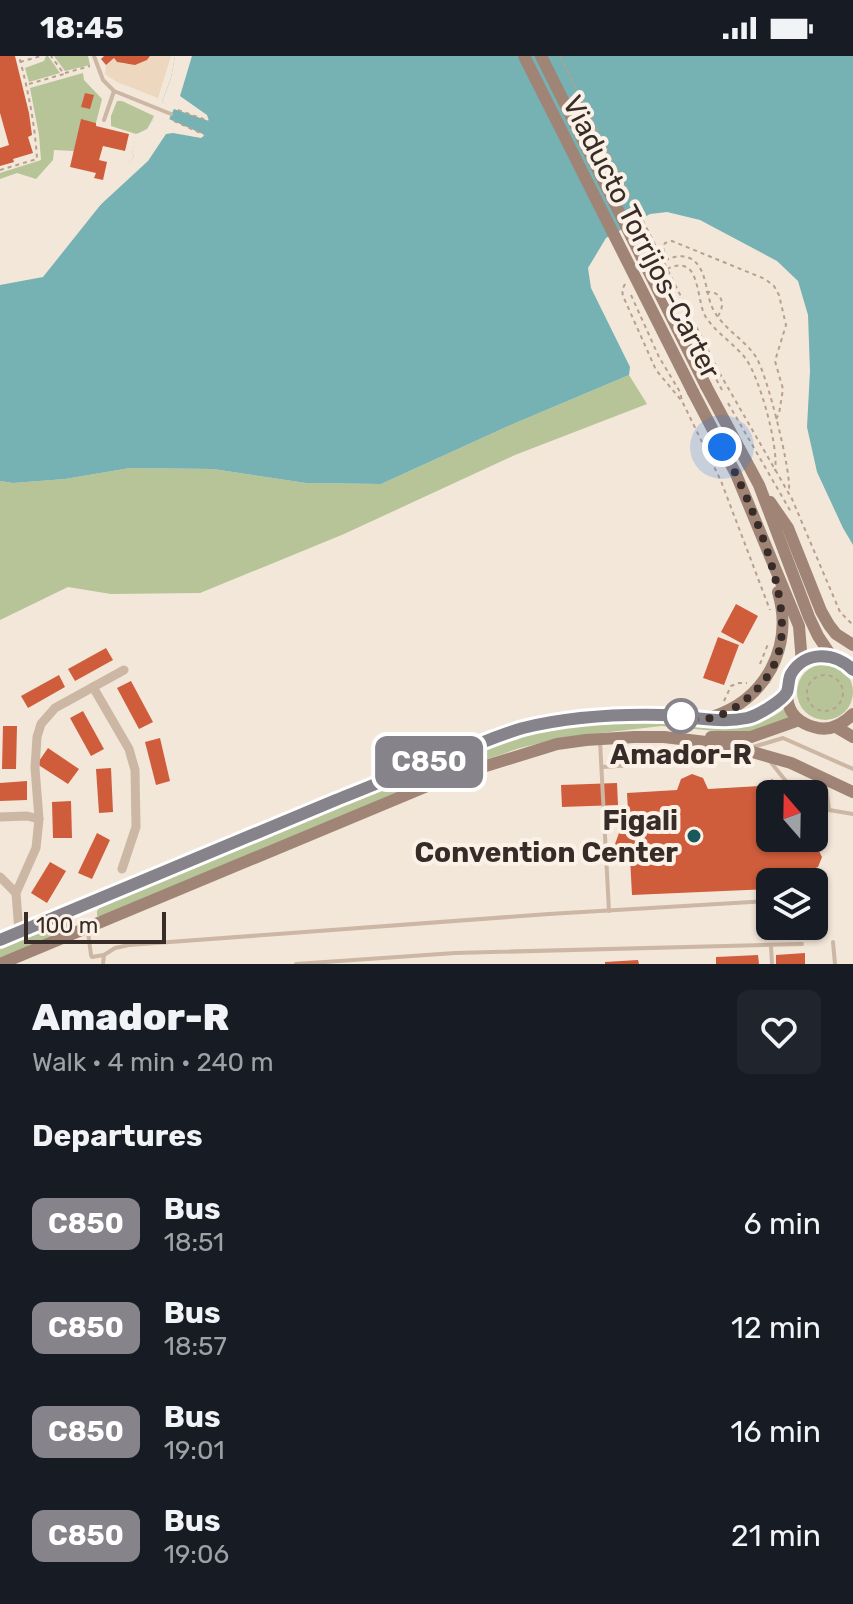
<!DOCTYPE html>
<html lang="en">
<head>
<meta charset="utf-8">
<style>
	:root { --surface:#171b24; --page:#20242c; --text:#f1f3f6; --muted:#9ea1a6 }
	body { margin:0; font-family:Rubik,sans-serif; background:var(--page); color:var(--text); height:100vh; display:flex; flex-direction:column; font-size:30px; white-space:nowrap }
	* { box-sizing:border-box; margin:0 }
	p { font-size:26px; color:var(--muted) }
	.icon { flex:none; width:44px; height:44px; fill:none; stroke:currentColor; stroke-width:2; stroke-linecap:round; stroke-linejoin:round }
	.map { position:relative; height:908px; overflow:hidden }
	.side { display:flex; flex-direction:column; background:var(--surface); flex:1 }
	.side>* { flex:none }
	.badge { padding:0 16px; border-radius:12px; font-size:28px; line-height:52px }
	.needle { width:52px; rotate:340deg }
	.buttons { position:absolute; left:756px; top:724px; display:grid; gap:16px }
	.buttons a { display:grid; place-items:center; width:72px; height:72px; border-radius:12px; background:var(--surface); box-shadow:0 2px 6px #0004; font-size:40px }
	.scale { position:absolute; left:24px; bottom:20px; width:142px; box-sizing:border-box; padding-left:8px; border:4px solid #372c27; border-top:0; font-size:22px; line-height:28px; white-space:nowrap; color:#372c27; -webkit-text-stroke:6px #fbf1e6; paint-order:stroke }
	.you { position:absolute; width:40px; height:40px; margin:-20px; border:6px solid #fff; border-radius:50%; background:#1a73e8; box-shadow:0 0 0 12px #1a73e833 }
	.map>.badge { position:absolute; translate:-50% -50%; box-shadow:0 0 0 4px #fff }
	h2 { padding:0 32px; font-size:30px; line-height:72px }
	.round { display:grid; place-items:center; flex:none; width:84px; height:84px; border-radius:12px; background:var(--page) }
	.head { display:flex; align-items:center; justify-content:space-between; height:136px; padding:0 32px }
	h1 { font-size:38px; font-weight:800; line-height:60px }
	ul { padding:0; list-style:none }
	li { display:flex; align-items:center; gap:24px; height:104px; padding:0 32px }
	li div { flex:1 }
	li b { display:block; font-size:30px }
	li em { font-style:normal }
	li .badge { min-width:88px; font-weight:700; text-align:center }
	.status { display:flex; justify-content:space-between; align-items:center; height:56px; padding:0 40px; background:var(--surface); direction:ltr }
	.status svg { height:22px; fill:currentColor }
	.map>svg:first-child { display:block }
	.green { fill:#b6c498 }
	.plaza { fill:#edd8bf }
	.water { fill:#76b1b3 }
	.pier { fill:#f3e7d9 }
	.building { fill:#cf5d3c }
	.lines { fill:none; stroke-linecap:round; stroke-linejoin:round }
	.path { stroke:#b8a08f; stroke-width:2; stroke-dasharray:4 4; stroke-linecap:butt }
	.lane { stroke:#ccb6a4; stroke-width:4 }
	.street { stroke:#ccb6a4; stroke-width:9 }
	.secondary { stroke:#a08576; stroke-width:12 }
	.path-bridge { stroke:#b8a08f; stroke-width:2; stroke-dasharray:4 4; stroke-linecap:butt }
	.secondary-bridge { stroke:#a08576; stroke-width:12 }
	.line-casing { stroke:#fff; stroke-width:18 }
	.line { stroke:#87838a; stroke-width:12 }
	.walk { stroke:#372c27; stroke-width:8; stroke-dasharray:0 14.4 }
	.stop-dot { fill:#fff; stroke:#87838a; stroke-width:4 }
	.poi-dot { fill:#19595c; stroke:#fbf1e6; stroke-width:3 }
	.labels { text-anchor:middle; stroke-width:8; stroke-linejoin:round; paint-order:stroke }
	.street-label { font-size:28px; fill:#372c27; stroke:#fbf1e6 }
	.stop-label { font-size:28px; font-weight:bold; fill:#372c27; stroke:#fbf1e6 }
	.poi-label { font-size:28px; font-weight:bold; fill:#372c27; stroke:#fbf1e6; text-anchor:end }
</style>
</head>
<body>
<div class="status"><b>18:45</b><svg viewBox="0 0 49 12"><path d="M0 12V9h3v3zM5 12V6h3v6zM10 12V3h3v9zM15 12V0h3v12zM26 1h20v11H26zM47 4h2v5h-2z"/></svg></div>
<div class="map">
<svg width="853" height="908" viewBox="0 0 853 908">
	<rect width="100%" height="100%" fill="#f3e7d9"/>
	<g class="green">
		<path d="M46,0H48L60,17L29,26L25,12L44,5Z"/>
		<path d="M54,0H88L90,9L65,15Z"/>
		<path d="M83,17L84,24L102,43L96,67L81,64L74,95L54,94L53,104L36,123L17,117L0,123V117L41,104L39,79L30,32Z"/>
		<path d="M117,45H122L154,60L147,73L136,78L111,70V60Z"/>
		<path d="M629,319L647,348L515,399L344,478L200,537L111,538L68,531L0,564V425L13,427L65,423L130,412L213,413L306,427L381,428L513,368Z"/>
		<circle cx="825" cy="636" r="28"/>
		<path d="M784,653L790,663L750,676L738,677L662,670L566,681L520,692L453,715H448L446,711L448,705L519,678L593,665L659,663L740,670C756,669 771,663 784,653Z"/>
		<path d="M407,719H416L419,721L418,725L413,730L104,860H97V855L102,849L221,800Z"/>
		<path d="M66,864L70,865L71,869L69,875L0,902V891Z"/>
	</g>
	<path class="plaza" d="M150,0H171L158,42L117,26L105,18L106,9L114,2L118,6L123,8L147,4Z"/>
	<path class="water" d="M175,0H853V489L843,472L817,416L807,371L810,315L808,259L798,225L777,205L700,164L667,156L650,158L606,182L588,212L591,232L630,311L629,319L513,368L381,428L306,427L213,413L130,412L65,423L13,427L0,425V229L43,221L106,142L134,100L132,98L137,77L147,73L154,62L169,63L173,53L162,46L171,22Z"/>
	<path class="pier" d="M175,0H192L180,40L207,59L209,65L174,53L169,63L205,79L201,82L173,77L166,78L148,105L97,152L134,100L132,98L136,78L147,73L154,62H166L158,58L166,59L168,54L158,46L166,49L162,46L171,22Z"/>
	<g class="building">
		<path d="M0,0H15L29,57L32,79L28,81L33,97L13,103L14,106L0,110V92L9,89L0,57Z"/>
		<path d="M104,0H150L147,4L135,9L117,6L114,2L106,9L101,3Z"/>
		<path d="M85,37L94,39L90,53L81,51Z"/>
		<path d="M81,63L96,67V70L129,78L125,95L103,90L99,104L107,106L103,124L94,122L96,117L70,111Z"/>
		<path d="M736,548L758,560L743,588L721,576Z"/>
		<path d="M718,581L739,589L724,629L703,622Z"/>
		<path d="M106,592L113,604L75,625L68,613Z"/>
		<path d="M59,619L65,631L28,652L21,640Z"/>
		<path d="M131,625L153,666L139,673L117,632Z"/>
		<path d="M83,655L104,693L91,700L70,662Z"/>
		<path d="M3,670H17L16,713H2Z"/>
		<path d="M160,682L170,725L156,729L145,686Z"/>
		<path d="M48,692L79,713L68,728L37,708Z"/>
		<path d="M111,712L113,756L99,757L96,713Z"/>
		<path d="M692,718L703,722L708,733L760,730L763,732L772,723L784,734L782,736L784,738H770V782H807V787L817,791L822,801L818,811L808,815L809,826H770V833L632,839L630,802L620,798L615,788L619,777L629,772L627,737L677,734L681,723Z"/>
		<path d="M27,725V744L0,745V727Z"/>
		<path d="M617,727L618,749L562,751L561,729Z"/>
		<path d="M71,745L72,782H53L52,746Z"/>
		<path d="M97,777L110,784L92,823L78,817Z"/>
		<path d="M50,806L66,815L47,847L31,837Z"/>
		<path d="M805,897V908H776V899Z"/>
		<path d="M758,899L759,908H716V901Z"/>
		<path d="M638,904L639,908H605V906Z"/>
	</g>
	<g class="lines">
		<g class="path">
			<path d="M20,6L41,0"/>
			<path d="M65,17L90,10"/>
			<path d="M29,28L64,18L51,0"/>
			<path d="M178,54L209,65"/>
			<path d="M174,65L205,79"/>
			<path d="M0,114L37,103C35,68 28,34 19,0"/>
			<path d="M666,204L663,191L665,187L672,185L765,223L774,230L779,239L786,269L775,305L783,333L779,358L776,363"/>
			<path d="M658,208C669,202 682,196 693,204C708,215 705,240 714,255C724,273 744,283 756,301C767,318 791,414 789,434"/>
			<path d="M660,217C669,212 678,206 688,212C698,219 699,246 704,258C714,276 734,287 746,303C760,323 779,391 775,415"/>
			<path d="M625,228L622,234L623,240L656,314L681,344"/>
			<path d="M706,236C722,235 726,248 718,260"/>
			<path d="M631,239L659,301L680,336L682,345L721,425L770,554"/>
			<path d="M722,334L714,319L719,316L792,443L840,556L853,569"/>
			<path d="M728,347L791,456"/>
			<path d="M760,608L768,588"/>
			<circle cx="825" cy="637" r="18"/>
			<path d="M724,645L731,630L739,627H747"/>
		</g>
		<g class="lane">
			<path d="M94,0L103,24L114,35L104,64"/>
			<path d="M114,35L171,58"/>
			<path d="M600,685L609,855"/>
			<path d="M753,691L783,682L853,713"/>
			<path d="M769,704L785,724L800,738"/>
			<path d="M602,711L668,707"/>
			<path d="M825,724L829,754"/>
			<path d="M814,749L829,754L853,758"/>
			<path d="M88,876L91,899L92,901L104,899L103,908"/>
			<path d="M833,886L835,908"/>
			<path d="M771,890L772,908"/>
			<path d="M104,899L115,892L129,889L549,858L770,845"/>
			<path d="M296,908L455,897L802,888"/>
		</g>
		<g class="street">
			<path d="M93,631L129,693L135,714L136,771L122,813"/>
			<path d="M0,761L27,760L39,763"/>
			<path d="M0,821L16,837"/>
			<path d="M19,876L16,837L36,792L39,763L35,712L37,681L41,668L55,652L124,614"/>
		</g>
		<g class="secondary">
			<path d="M706,330L759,429L809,561L818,580L832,601"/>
			<path d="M693,336L736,418L799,570L802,607"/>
			<path d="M770,446L788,472L821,555L829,569L836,578L853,589"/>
			<path d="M853,614C805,564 755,655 814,671C829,676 842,669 853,658"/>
			<path d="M712,661C766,644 794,590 778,536"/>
			<path d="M836,671L853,681"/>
			<path d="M711,681H751L799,664"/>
			<path d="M0,884L423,708L521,673L584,663L631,659H663L704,664L745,662L764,655L787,637"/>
			<path d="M0,908L444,723L557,688L586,684L634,681H664L706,686L738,692L791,707L853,736"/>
		</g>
		<path class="path-bridge" d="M560,0L719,316"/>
		<g class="secondary-bridge">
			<path d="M524,0L693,336"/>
			<path d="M541,0L706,330"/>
		</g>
	</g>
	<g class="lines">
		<defs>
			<path id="line" d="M0,884C112,837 224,791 336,744C381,726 426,707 472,690C489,684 506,677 523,672C568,661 616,658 662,659C690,660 719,668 747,662C757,660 782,645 787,636C789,631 788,624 791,618C805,594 836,596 853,614"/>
		</defs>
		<use href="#line" class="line-casing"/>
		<use href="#line" class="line"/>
		<path class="walk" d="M681,660C689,661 698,664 705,663C723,661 741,649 753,637C765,626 775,611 779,595C794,540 748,440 722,391"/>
	</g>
	<circle class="stop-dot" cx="681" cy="660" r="16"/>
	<circle class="poi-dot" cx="694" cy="780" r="8"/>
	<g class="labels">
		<g class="street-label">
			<text transform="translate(642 181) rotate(63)" y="10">Viaducto Torrijos-Carter</text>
		</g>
		<g class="stop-label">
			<text x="681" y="708">Amador-R</text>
		</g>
		<g class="poi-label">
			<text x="678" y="774">Figali<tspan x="678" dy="32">Convention Center</tspan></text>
		</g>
	</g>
</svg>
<div class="buttons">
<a><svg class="needle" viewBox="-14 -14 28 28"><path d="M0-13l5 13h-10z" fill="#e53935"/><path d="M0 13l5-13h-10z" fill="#9ea1a6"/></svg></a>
<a><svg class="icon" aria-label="layers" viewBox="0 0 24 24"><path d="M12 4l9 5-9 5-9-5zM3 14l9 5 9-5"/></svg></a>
</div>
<div class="scale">100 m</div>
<div class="you" style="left:722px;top:391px"></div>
<b class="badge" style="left:429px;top:706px;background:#87838a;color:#fff">C850</b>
</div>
<section class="side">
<div class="head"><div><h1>Amador-R</h1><p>Walk · 4 min · 240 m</p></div><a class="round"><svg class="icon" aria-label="heart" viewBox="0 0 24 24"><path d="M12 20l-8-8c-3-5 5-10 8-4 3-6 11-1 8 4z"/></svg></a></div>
<h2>Departures</h2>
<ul>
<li><span class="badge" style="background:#87838a;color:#fff">C850</span><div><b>Bus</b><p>18:51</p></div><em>6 min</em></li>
<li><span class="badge" style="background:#87838a;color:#fff">C850</span><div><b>Bus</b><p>18:57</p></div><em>12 min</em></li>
<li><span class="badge" style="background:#87838a;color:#fff">C850</span><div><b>Bus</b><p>19:01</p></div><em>16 min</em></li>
<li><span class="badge" style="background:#87838a;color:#fff">C850</span><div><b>Bus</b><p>19:06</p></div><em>21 min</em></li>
</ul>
</section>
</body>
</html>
